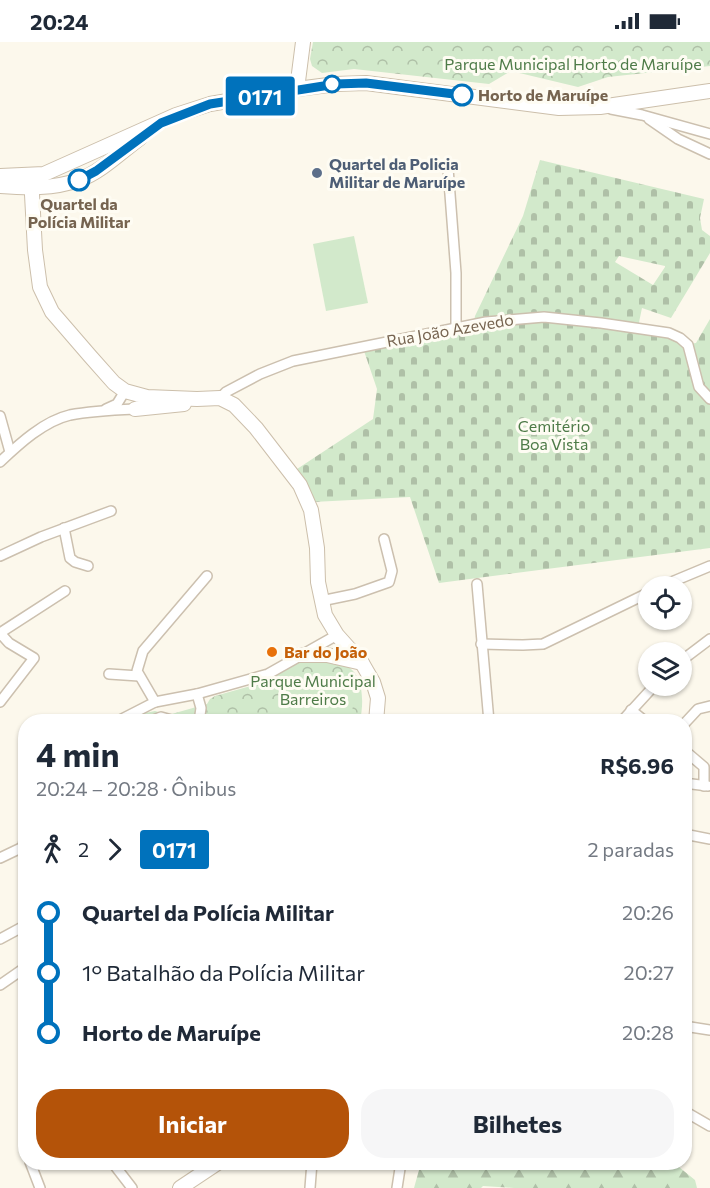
<!DOCTYPE html>
<html lang="pt">
<head>
<meta charset="utf-8">
<style>
	:root { --surface:#fff; --page:#f6f6f7; --text:#1f2937; --muted:#747a83; --accent:#b45309 }
	body { margin:0; font-family:Commissioner,sans-serif; background:var(--page); color:var(--text); height:100vh; display:flex; flex-direction:column; font-size:22px; white-space:nowrap }
	* { box-sizing:border-box; margin:0 }
	p { font-size:20px; color:var(--muted) }
	.icon { flex:none; width:33px; height:33px; fill:none; stroke:currentColor; stroke-width:2; stroke-linecap:round; stroke-linejoin:round }
	.map { position:relative; flex:1; overflow:hidden }
	.details { position:absolute; left:18px; top:672px; width:674px; height:456px; display:flex; flex-direction:column; background:var(--surface); border-radius:24px; box-shadow:0 2px 4px #0004 }
	.details>* { flex:none }
	.badge { padding:0 12px; border-radius:4px; font-size:21px; line-height:39px }
	.controls { position:absolute; left:638px; top:534px; display:grid; gap:12px }
	.controls a { display:grid; place-items:center; width:54px; height:54px; border-radius:50%; background:var(--surface); box-shadow:0 2px 4px #0004; font-size:30px }
	.map>.badge { position:absolute; translate:-50% -50%; box-shadow:0 0 0 3px #fff }
	.legs { display:flex; align-items:center; gap:9px; height:66px; padding:0 18px; font-size:20px }
	.legs p { margin-inline-start:auto }
	.overview { display:flex; align-items:center; justify-content:space-between; height:102px; padding:0 18px }
	h1 { font-size:33px; font-weight:700; line-height:45px }
	.button { display:flex; gap:12px; margin-top:auto; padding:12px 18px }
	.button a { flex:1; height:69px; border-radius:24px; background:var(--accent); color:#fff; font-size:24px; font-weight:700; line-height:69px; text-align:center }
	.button a+a { background:var(--page); color:var(--text) }
	ul { padding:0 18px; list-style:none }
	li { display:flex; align-items:center; gap:21px; height:60px; font-size:22px }
	li i { display:grid; place-items:center; width:9px; height:100%; margin:0 8px; background:currentColor }
	li i::after { content:''; width:15px; height:15px; margin:-8px; border:4px solid; border-radius:50%; background:var(--surface) }
	li p { margin-inline-start:auto }
	li:first-child i { background:linear-gradient(#0000 50%,currentColor 0) }
	li:last-child i { background:linear-gradient(currentColor 50%,#0000 0) }
	.status { display:flex; justify-content:space-between; align-items:center; height:42px; padding:0 30px; background:var(--surface); direction:ltr }
	.status svg { height:16px; fill:currentColor }
	.map>svg:first-child { display:block }
	.forest { fill:url(#forest-firs) }
	.cemetery { fill:url(#cemetery-stones); fill-rule:evenodd }
	.park { fill:url(#park-crowns) }
	.pitch { fill:#d2e9cb }
	.lines { fill:none; stroke-linecap:round; stroke-linejoin:round }
	.street-casing { stroke:#ccc0af; stroke-width:12 }
	.secondary-casing { stroke:#ccbfab; stroke-width:16 }
	.street { stroke:#fff; stroke-width:9 }
	.secondary { stroke:#fff; stroke-width:14 }
	.line-1-casing { stroke:#fff; stroke-width:14 }
	.line-1 { stroke:#0072bc; stroke-width:9 }
	.stop-1-dot { fill:#fff; stroke:#0072bc; stroke-width:3 }
	.service-dot { fill:#5c6f8a; stroke:#fefcf3; stroke-width:2 }
	.food-dot { fill:#e8710a; stroke:#fefcf3; stroke-width:2 }
	.labels { text-anchor:middle; stroke-width:6; stroke-linejoin:round; paint-order:stroke }
	.park-label { font-size:16px; fill:#4e7b48; stroke:#fefcf3 }
	.stop-label { font-size:16px; font-weight:bold; fill:#766450; stroke:#fefcf3; text-anchor:start }
	.service-label { font-size:16px; font-weight:bold; fill:#4e5e75; stroke:#fefcf3; text-anchor:start }
	.street-label { font-size:16px; fill:#766450; stroke:#fefcf3 }
	.food-label { font-size:16px; font-weight:bold; fill:#c56008; stroke:#fefcf3; text-anchor:start }
</style>
</head>
<body>
<div class="status"><b>20:24</b><svg viewBox="0 0 49 12"><path d="M0 12V9h3v3zM5 12V6h3v6zM10 12V3h3v9zM15 12V0h3v12zM26 1h20v11H26zM47 4h2v5h-2z"/></svg></div>
<div class="map">
<svg width="710" height="1146" viewBox="0 0 710 1146">
	<defs>
		<pattern id="forest-firs" width="22" height="20" patternUnits="userSpaceOnUse" patternTransform="scale(1.5)"><rect width="22" height="20" fill="#d2e9cb"/><path d="M5 1l3.5 6h-7zM16 11l3.5 6h-7z" fill="#afc0a7"/></pattern>
		<pattern id="cemetery-stones" width="16" height="16" patternUnits="userSpaceOnUse" patternTransform="scale(1.5)"><rect width="16" height="16" fill="#d2e9cb"/><path d="M2 7V4a2 2 0 0 1 4 0v3zM10 15v-3a2 2 0 0 1 4 0v3z" fill="#afc0a7"/></pattern>
		<pattern id="park-crowns" width="20" height="18" patternUnits="userSpaceOnUse" patternTransform="scale(1.5)"><rect width="20" height="18" fill="#d2e9cb"/><path d="M2 6a3 3 0 1 1 6 0M12 15a3 3 0 1 1 6 0" fill="none" stroke="#afc0a7"/></pattern>
	</defs>
	<rect width="100%" height="100%" fill="#fcf8ec"/>
	<path class="forest" d="M424,1120H544L575,1125L598,1120L674,1121L695,1138L697,1146H514L483,1144L481,1146H414L419,1128Z"/>
	<path class="cemetery" d="M540,118L704,157L700,176L702,188L710,194V211L671,276L642,266L637,290L670,296L682,303L696,301L710,277V506L439,541L410,455L313,460L294,429L373,377L377,347L364,309L472,290L475,274L523,174ZM619,214L665,224V225L653,243L615,220Z"/>
	<g class="park">
		<path d="M313,0H710V24L608,35L578,45L511,29L489,42L354,27L322,31L312,24L310,17Z"/>
		<path d="M305,617C316,618 329,618 340,621C365,628 364,660 360,679L127,680L145,671L155,669L168,673L207,662L210,657L215,654L268,639L293,622Z"/>
	</g>
	<g class="pitch">
		<path d="M354,194L368,261L326,269L313,202Z"/>
		<path d="M285,628L357,644L350,679H274Z"/>
	</g>
	<g class="lines">
		<defs>
			<g id="street">
				<path d="M611,67L642,73L710,92"/>
				<path d="M649,77L678,97L710,112"/>
				<path d="M448,126L456,231V285"/>
				<path d="M220,356L226,350L260,332L293,319L486,280L544,275L601,281L669,291L680,296L688,303L699,345L710,357"/>
				<path d="M106,367L117,362L125,349"/>
				<path d="M0,374L10,410"/>
				<path d="M0,420C19,402 44,379 70,373C91,369 113,368 135,367L137,364"/>
				<path d="M64,486L70,516L75,520L88,524"/>
				<path d="M0,514L41,495L111,469"/>
				<path d="M477,542L489,680"/>
				<path d="M662,544L710,524"/>
				<path d="M321,559L355,552L389,540L392,529L384,497"/>
				<path d="M0,591L65,549"/>
				<path d="M481,602L523,603L543,602L648,551"/>
				<path d="M681,619L710,597"/>
				<path d="M109,632L139,634"/>
				<path d="M197,652L201,666L199,680"/>
				<path d="M0,660L34,616L9,601L0,591"/>
				<path d="M155,660L137,629L143,609L207,534"/>
				<path d="M631,668L646,680"/>
				<path d="M116,680L155,660L197,652L268,632L337,593"/>
				<path d="M148,680L161,675L179,680"/>
				<path d="M621,680L654,644"/>
				<path d="M684,682L698,667L710,664"/>
				<path d="M684,708L704,725V744"/>
				<path d="M684,741L708,744"/>
				<path d="M26,786L23,805L26,811"/>
				<path d="M684,792L710,797"/>
				<path d="M0,816L23,805"/>
				<path d="M0,897L26,883"/>
				<path d="M0,943L26,925"/>
				<path d="M684,984L710,988"/>
				<path d="M684,1069L710,1084"/>
				<path d="M30,1120L40,1146"/>
				<path d="M112,1120L132,1146"/>
				<path d="M310,1146L312,1120"/>
				<path d="M397,1146L401,1120"/>
			</g>
			<g id="secondary">
				<path d="M297,47L303,0"/>
				<path d="M0,134L44,132L176,73L210,62L297,47L336,42L366,41L559,66L600,65L710,49"/>
				<path d="M31,134L35,208L40,245L52,270L90,314L114,341L125,349L147,355L197,357L220,356L234,363L256,386L300,443L311,468L317,506L318,540L325,573L337,593L362,621L373,640L378,656L376,680"/>
				<path d="M0,144C27,146 53,147 79,138C101,130 121,110 140,96"/>
				<path d="M135,367L184,362"/>
				<path d="M299,613H327L362,621"/>
				<path d="M180,1146L219,1120"/>
			</g>
		</defs>
		<use href="#street" class="street-casing"/>
		<use href="#secondary" class="secondary-casing"/>
		<use href="#street" class="street"/>
		<use href="#secondary" class="secondary"/>
	</g>
	<g class="lines">
		<defs>
			<path id="line-1" d="M79,138L96,129L161,81L210,62L336,42L366,41L462,53"/>
		</defs>
		<use href="#line-1" class="line-1-casing"/>
		<use href="#line-1" class="line-1"/>
	</g>
	<g class="stop-1-dot">
		<circle cx="332" cy="42" r="8"/>
		<circle cx="462" cy="53" r="10"/>
		<circle cx="79" cy="138" r="10"/>
	</g>
	<circle class="service-dot" cx="317" cy="131" r="6"/>
	<circle class="food-dot" cx="272" cy="610" r="6"/>
	<g class="labels">
		<g class="park-label">
			<text x="573" y="28">Parque Municipal Horto de Maruípe</text>
			<text x="554" y="390">Cemitério<tspan x="554" dy="18">Boa Vista</tspan></text>
			<text x="313" y="645">Parque Municipal<tspan x="313" dy="18">Barreiros</tspan></text>
		</g>
		<g class="stop-label">
			<text x="478" y="59">Horto de Maruípe</text>
			<text x="79" y="168" text-anchor="middle">Quartel da<tspan x="79" dy="18">Polícia Militar</tspan></text>
		</g>
		<g class="service-label">
			<text x="329" y="128">Quartel da Policia<tspan x="329" dy="18">Militar de Maruípe</tspan></text>
		</g>
		<g class="street-label">
			<text transform="translate(450 288) rotate(-10)" y="6">Rua João Azevedo</text>
		</g>
		<g class="food-label">
			<text x="284" y="616">Bar do João</text>
		</g>
	</g>
</svg>
<div class="controls">
<a><svg class="icon" aria-label="locate" viewBox="0 0 24 24"><circle cx="12" cy="12" r="6"/><path d="M12 2v4M12 18v4M2 12h4M18 12h4"/></svg></a>
<a><svg class="icon" aria-label="layers" viewBox="0 0 24 24"><path d="M12 4l9 5-9 5-9-5zM3 14l9 5 9-5"/></svg></a>
</div>
<b class="badge" style="left:260px;top:54px;background:#0072bc;color:#fff">0171</b>
<section class="details">
<div class="overview"><div><h1>4 min</h1><p>20:24 – 20:28 · Ônibus</p></div><b>R$6.96</b></div>
<div class="legs"><svg class="icon" aria-label="walk" viewBox="0 0 24 24"><circle cx="13" cy="4" r="2"/><path d="M13 8l-2 6 4 7M11 14l-3 7M7 12l3-4h3l4 4"/></svg>2<svg class="icon" aria-label="forward" viewBox="0 0 24 24"><path d="M9 5l7 7-7 7"/></svg><b class="badge" style="background:#0072bc;color:#fff">0171</b><p>2 paradas</p></div>
<ul>
<li><i style="color:#0072bc"></i><b>Quartel da Polícia Militar</b><p>20:26</p></li>
<li><i style="color:#0072bc"></i><span>1° Batalhão da Polícia Militar</span><p>20:27</p></li>
<li><i style="color:#0072bc"></i><b>Horto de Maruípe</b><p>20:28</p></li>
</ul>
<div class="button"><a>Iniciar</a><a>Bilhetes</a></div>
</section>
</div>
</body>
</html>
